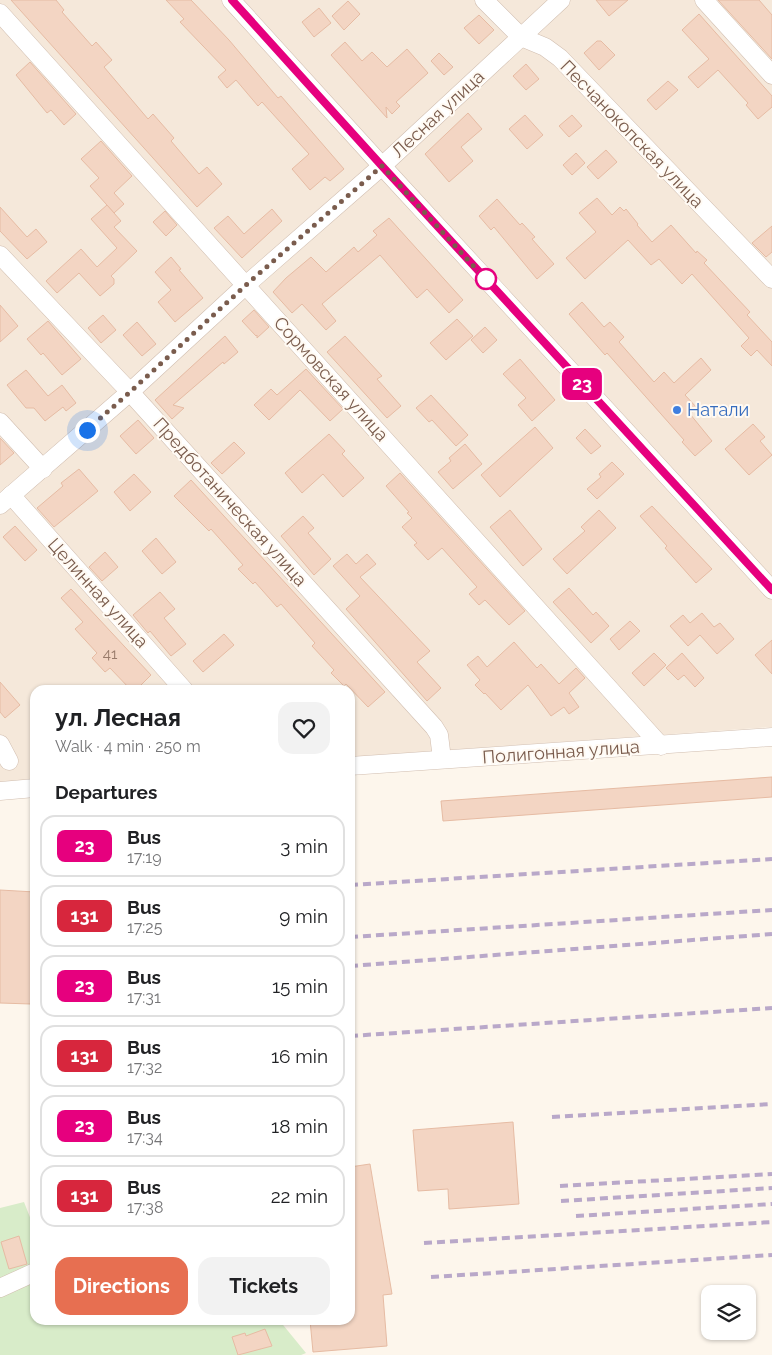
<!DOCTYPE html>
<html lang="en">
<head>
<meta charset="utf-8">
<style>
	:root { --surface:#fff; --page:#f2f2f2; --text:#202124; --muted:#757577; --line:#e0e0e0; --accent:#e76f51 }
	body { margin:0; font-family:Raleway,sans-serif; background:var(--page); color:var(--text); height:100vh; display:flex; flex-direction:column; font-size:19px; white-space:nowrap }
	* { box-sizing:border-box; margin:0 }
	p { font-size:16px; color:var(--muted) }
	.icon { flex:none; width:28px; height:28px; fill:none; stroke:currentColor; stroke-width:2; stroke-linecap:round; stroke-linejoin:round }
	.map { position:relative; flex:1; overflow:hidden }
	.panel { position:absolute; left:30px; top:685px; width:325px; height:640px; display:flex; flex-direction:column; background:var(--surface); border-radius:15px; box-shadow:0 1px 4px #0004 }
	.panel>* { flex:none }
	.badge { padding:0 10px; border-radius:8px; font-size:18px; line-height:32px }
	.tools { position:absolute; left:701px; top:1285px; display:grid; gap:10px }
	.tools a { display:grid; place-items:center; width:55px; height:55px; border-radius:10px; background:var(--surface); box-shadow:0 1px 4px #0004; font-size:25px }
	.you { position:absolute; width:25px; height:25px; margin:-12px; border:4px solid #fff; border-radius:50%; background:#1a73e8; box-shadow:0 0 0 8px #1a73e833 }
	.map>.badge { position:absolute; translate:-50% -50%; box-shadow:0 0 0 2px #fff }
	h2 { padding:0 25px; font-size:19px; line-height:45px }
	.round { display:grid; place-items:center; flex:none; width:52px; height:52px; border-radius:15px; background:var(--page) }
	.summary { display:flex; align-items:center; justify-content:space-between; height:85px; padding:0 25px }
	h1 { font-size:24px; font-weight:700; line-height:38px }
	.primary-button { display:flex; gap:10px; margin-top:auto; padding:10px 25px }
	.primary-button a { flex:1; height:58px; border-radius:15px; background:var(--accent); color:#fff; font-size:20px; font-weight:700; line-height:58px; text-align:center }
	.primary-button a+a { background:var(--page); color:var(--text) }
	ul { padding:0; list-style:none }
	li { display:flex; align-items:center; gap:15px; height:62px; margin:0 10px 8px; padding:0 15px; border:2px solid var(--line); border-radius:15px }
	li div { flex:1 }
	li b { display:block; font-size:19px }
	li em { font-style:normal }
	li .badge { min-width:55px; font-weight:700; text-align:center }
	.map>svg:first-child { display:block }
	.residential { fill:#f5e8da }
	.green { fill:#d8ecc9 }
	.building { fill:#f3d5c3; stroke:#e6bba3 }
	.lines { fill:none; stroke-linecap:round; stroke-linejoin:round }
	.minor-casing { stroke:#d1beb0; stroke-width:19 }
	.minor { stroke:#fff; stroke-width:18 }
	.rail { stroke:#b9a8c9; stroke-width:4; stroke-dasharray:8 5; stroke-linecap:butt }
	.line-casing { stroke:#fff; stroke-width:11 }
	.line { stroke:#e6007e; stroke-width:8 }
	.walk { stroke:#7a5c4d; stroke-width:5; stroke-dasharray:0 9 }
	.stop-dot { fill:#fff; stroke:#e6007e; stroke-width:2.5 }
	.shop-dot { fill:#3f7fe0; stroke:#fffaf3; stroke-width:2 }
	.labels { text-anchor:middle; stroke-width:4; stroke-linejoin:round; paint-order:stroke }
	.number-label { font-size:15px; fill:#987a6a }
	.street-label { font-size:18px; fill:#7a5c4d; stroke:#fffaf3 }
	.shop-label { font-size:18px; fill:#366cbe; stroke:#fffaf3; text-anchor:start }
</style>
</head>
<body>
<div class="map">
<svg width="772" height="1355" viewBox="0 0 772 1355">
	<rect width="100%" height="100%" fill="#fdf6ec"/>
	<path class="residential" d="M0,0H772V727L350,757V690H35V779L0,782Z"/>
	<path class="green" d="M24,1202L35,1230V1320H149L150,1322L157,1320H279L306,1353L301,1355H0V1208Z"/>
	<g class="building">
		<path d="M11,0H56L64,10L62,12L92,46L96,42L112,60L104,67L148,119L153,114L174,138L171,141L199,174L207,167L222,184L197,207Z"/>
		<path d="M166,0H191L229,40L278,98L281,96L344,169L330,181L325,177L310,190L292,169L309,154L262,102L258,106L236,80L227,88L218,77L226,70L180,22L184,19Z"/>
		<path d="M596,0H628L609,16Z"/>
		<path d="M718,0H759L772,15V59Z"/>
		<path d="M348,1L360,14L344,30L332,16Z"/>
		<path d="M319,8L331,23L314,37L302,22Z"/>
		<path d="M699,14L772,96V107L758,119L746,105L748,103L718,70L698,88L688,77L709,59L682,30Z"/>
		<path d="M479,15L494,30L479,44L464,28Z"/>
		<path d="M597,41H601L615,55L599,70L584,53Z"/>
		<path d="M345,42L362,61L372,52L387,67L407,49L428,73L396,102L400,106L392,114L386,107L387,118L331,55Z"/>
		<path d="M439,53L453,67L444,75L431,61Z"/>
		<path d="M30,62L76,114L64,125L51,110L47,113L16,75Z"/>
		<path d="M526,64L539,79L526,90L513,76Z"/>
		<path d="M668,81L678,90L656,110L647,100Z"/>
		<path d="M468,113L482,129L461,147L473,161L449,182L425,154Z"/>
		<path d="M525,115L543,135L527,149L509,129Z"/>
		<path d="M572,115L582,126L569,137L559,126Z"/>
		<path d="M101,141L132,176L114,193L124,204L114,213L90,186L99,178L81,159Z"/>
		<path d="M606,150L617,162L598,179L587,167Z"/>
		<path d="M576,153L585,163L572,175L563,165Z"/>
		<path d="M597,198L612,215L620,207L624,211L626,209L638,224L637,225L652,242L671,225L696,253L697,251L707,260L704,263L750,312L747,315L772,342V366L757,350L751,356L741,346L749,338L692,274L682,284L659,259L651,265L628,240L585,279L566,258L596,232L579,213Z"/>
		<path d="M497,199L520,225L522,223L535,237L532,239L554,264L537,279L494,227L491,230L479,216Z"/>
		<path d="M107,205L121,221L114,227L137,251L111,276L114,279V284L100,296L79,273L57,293L46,281L81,249L97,267L117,248L91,219Z"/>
		<path d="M0,207L27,237L36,229L47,242L27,259L0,231Z"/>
		<path d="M272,209L282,221L242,258L214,228L228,216L244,234Z"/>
		<path d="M165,211L177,225L166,236L153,222Z"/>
		<path d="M389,218L463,300L449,313L427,289L417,298L380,255L322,304L336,321L326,330L302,304L292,313L273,292L286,278L311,257L326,272L354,247L358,252L377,235L373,231Z"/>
		<path d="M772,226V252L766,257L752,243Z"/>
		<path d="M171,257L181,269L179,270L203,298L175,322L158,302L171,290L155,272Z"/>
		<path d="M582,302L604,327L610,322L624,337L619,342L654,382L664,372L674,383L701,358L711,370L685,395L697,408L690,414L712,441L695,456L682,442L684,440L607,353L605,355L569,314Z"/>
		<path d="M0,305L18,326L0,342Z"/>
		<path d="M254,310L269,327L257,338V335L256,336L242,321Z"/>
		<path d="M103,315L116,330L101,343L88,328Z"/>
		<path d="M457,319L473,336L446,360L430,343Z"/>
		<path d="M48,321L81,359L62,375L43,353L41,355L27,339Z"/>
		<path d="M137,322L156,344L142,356L123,335Z"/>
		<path d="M485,327L497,340L483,353L471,340Z"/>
		<path d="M225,336L238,352L224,364L223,362L173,405L184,408L172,419L155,400Z"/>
		<path d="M345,336L382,376L377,379L401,406L387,418L327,352Z"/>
		<path d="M520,359L555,400L532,421L518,405L526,398L503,374Z"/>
		<path d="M306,369L343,409L330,421L300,390L269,420L254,405L271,389L277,395Z"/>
		<path d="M26,370L48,396L62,385L76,403L66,411L63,407L45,421L34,408H26L7,385Z"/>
		<path d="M431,395L468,435L456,446L432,420L429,422L416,408Z"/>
		<path d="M138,420L154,438L136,454L120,436Z"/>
		<path d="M753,424L765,437L760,441L772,455L749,475L725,449Z"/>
		<path d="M535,427L553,448L500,497L481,475Z"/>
		<path d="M585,429L601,446L591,454L576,438Z"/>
		<path d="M329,434L345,451L342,454L364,478L343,497L323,474L302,493L285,473Z"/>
		<path d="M0,438L14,453L0,465Z"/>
		<path d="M234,442L245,453L222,474L211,463Z"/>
		<path d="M465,444L482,464L453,489L438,472L451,461L449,458Z"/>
		<path d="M612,462L624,474L597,499L587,489L601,477L599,474Z"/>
		<path d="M79,469L98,491L54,527L37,508L63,486L61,483Z"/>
		<path d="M400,473L525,611L509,625L485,600L479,605L469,594L477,587L442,548L428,560L414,545L417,543L402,527L412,518L407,513L409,512L386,486Z"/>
		<path d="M134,474L151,492L130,511L114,492Z"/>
		<path d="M191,480L385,692L368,707L346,684L344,686L331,673L334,670L312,646L315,643L281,604L277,607L255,582L253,584L238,569L243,565L211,529L209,531L174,496Z"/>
		<path d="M652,506L712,569L696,583L665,548L667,546L640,516Z"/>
		<path d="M510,510L542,549L523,566L490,527Z"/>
		<path d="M599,510L616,528L567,574L553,559L585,531L581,527Z"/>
		<path d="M303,516L314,528L308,533L331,559L314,575L281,536Z"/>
		<path d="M15,526L37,550L25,561L3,537Z"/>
		<path d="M156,538L176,562L162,574L142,551Z"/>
		<path d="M105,552L118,567L102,581L89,567Z"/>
		<path d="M347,554L356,564L367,554L376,564L360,577L430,651L417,662L441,688L427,701L346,609L360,596L333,566Z"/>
		<path d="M569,588L593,615L596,612L609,626L591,643L553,602Z"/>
		<path d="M71,589L151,675L136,690H131L110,668L105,672L92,658L97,653L75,629L83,622L61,598Z"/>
		<path d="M160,592L175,609L164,618L186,644L171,656L150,631L148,633L133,615Z"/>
		<path d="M702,613L714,627L720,623L734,639L717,654L700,635L688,646L670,626L683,615L690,623Z"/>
		<path d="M630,621L640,631L619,650L610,639Z"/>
		<path d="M224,634L234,645L203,672L193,661Z"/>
		<path d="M772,640V674L755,655Z"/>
		<path d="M514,642L537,668L541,664L559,684L576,668L585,678L569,693L579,707L569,714L564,707L551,716L528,685L501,710L485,693L484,694L475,685L480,680L467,665L478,656L487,667Z"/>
		<path d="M654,653L666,665L644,686L632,673Z"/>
		<path d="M682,653L704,678L695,687L684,675L678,680L666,668Z"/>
		<path d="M0,682L20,705L5,718L0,712Z"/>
		<path d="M772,777V797L443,821L441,801Z"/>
		<path d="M0,890L35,892L31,1004L0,1003Z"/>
		<path d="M513,1122L519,1204L449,1209L448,1189L418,1191L413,1130Z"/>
		<path d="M370,1164L392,1294L383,1295L387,1346L313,1352L310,1320H350V1167Z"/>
		<path d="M19,1236L27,1264L9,1269L1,1242Z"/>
		<path d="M265,1329L272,1346L238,1355L232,1337L245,1333L246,1336Z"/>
	</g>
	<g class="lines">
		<defs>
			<g id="minor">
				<path d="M231,0L382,166L772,590"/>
				<path d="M484,0L521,37L545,47L560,58L772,279"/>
				<path d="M704,0L772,75"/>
				<path d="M0,13L661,746"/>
				<path d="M0,255L130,392L434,727L439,735L442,759"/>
				<path d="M0,422L43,469"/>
				<path d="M11,495L184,690"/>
				<path d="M0,505L130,392L246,285L382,166L561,0"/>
				<path d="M0,744L9,761"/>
				<path d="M350,766L772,737"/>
				<path d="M0,791L35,788"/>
				<path d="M0,1288L35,1272"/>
			</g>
		</defs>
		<use href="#minor" class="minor-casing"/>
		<use href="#minor" class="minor"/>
		<g class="rail">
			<path d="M350,885L772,859"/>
			<path d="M350,937L772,910"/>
			<path d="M350,966L772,934"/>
			<path d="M350,1036L772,1008"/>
			<path d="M552,1117L772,1104"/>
			<path d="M560,1186L772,1174"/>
			<path d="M561,1201L772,1188"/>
			<path d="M576,1216L772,1204"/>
			<path d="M424,1243L772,1222"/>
			<path d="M431,1277L772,1255"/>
		</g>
	</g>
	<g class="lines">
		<defs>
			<path id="line" d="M232,0L382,166L772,590"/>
		</defs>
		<use href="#line" class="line-casing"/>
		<use href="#line" class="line"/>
		<path class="walk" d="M87,430L130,392L246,285L382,166L489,283L486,279"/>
	</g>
	<circle class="stop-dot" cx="486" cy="279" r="10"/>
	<circle class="shop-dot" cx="677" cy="410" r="5"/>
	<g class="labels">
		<g class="number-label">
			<text x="110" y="659">41</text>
		</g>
		<g class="street-label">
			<text transform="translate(438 114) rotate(-43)" y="6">Лесная улица</text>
			<text transform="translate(632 134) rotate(46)" y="6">Песчанокопская улица</text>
			<text transform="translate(331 379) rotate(48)" y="6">Сормовская улица</text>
			<text transform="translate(230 502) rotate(48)" y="6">Предботаническая улица</text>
			<text transform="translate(98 593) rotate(48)" y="6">Целинная улица</text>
			<text transform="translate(561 752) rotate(-4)" y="6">Полигонная улица</text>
		</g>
		<g class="shop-label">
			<text x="687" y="416">Натали</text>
		</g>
	</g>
</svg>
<div class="tools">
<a><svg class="icon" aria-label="layers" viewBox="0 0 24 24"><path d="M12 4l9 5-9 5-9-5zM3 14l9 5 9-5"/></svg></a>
</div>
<div class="you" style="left:87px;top:430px"></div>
<b class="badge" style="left:582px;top:384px;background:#e6007e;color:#fff">23</b>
<section class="panel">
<div class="summary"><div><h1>ул. Лесная</h1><p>Walk · 4 min · 250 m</p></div><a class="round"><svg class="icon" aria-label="heart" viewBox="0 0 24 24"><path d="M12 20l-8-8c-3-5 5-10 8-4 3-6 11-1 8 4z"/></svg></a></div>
<h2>Departures</h2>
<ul>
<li><span class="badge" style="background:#e6007e;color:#fff">23</span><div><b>Bus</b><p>17:19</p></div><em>3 min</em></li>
<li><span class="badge" style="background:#d7263d;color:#fff">131</span><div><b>Bus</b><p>17:25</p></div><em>9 min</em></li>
<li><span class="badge" style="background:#e6007e;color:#fff">23</span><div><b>Bus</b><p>17:31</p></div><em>15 min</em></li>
<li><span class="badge" style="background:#d7263d;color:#fff">131</span><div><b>Bus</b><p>17:32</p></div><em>16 min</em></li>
<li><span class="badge" style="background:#e6007e;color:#fff">23</span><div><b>Bus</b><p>17:34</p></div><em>18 min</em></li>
<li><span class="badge" style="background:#d7263d;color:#fff">131</span><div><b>Bus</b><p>17:38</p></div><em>22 min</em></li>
</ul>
<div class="primary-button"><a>Directions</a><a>Tickets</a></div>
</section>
</div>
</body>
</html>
